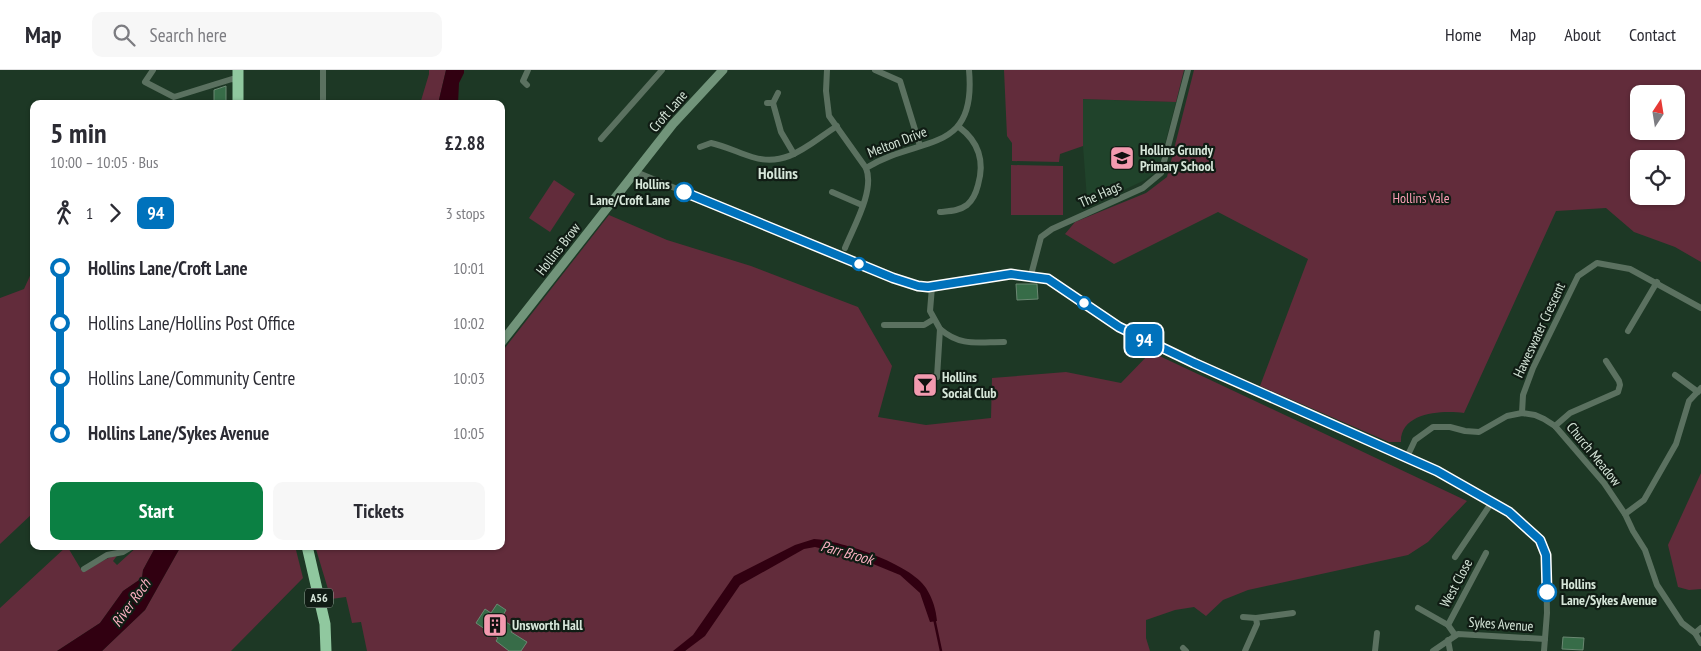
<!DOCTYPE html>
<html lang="en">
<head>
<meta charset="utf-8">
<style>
	:root { --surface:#fff; --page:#f7f7f7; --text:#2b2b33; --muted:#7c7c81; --line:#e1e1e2; --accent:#0b8043 }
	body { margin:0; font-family:"PT Sans Narrow",sans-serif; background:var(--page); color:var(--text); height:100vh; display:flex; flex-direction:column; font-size:19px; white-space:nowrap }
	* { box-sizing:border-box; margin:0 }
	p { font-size:16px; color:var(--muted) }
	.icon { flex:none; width:28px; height:28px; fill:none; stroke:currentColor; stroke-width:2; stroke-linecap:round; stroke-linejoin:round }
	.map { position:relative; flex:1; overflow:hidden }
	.details { position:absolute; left:30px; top:30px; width:475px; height:450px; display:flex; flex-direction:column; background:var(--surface); border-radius:10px; box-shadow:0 1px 4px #0004 }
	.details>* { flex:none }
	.badge { padding:0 10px; border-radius:8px; font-size:18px; line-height:32px }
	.needle { width:32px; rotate:12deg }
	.tools { position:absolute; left:1630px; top:15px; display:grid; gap:10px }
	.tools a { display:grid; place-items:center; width:55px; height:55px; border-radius:10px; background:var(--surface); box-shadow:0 1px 4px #0004; font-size:25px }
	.map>.badge { position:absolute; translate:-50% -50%; box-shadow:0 0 0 2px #fff }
	.legs { display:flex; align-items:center; gap:8px; height:55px; padding:0 20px; font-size:16px }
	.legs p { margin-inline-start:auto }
	.headline { display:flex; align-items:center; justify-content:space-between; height:85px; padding:0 20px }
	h1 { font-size:28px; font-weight:600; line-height:38px }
	.button { display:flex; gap:10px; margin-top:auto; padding:10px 20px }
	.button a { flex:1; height:58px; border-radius:10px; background:var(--accent); color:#fff; font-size:20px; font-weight:600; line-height:58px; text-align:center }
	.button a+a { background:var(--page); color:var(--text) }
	ul { padding:0 20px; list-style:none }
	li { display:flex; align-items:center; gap:18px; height:55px; font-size:19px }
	li i { display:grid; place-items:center; width:8px; height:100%; margin:0 6px; background:currentColor }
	li i::after { content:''; width:12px; height:12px; margin:-6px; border:4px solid; border-radius:50%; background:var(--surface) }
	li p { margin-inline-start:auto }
	li:first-child i { background:linear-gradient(#0000 50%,currentColor 0) }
	li:last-child i { background:linear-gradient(currentColor 50%,#0000 0) }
	header { display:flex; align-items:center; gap:30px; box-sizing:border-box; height:70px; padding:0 25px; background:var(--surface); border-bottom:1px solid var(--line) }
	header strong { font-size:24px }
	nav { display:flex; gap:28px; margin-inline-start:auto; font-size:18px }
	.search { width:350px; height:45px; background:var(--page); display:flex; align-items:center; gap:12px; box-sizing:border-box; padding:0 18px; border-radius:10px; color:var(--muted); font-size:19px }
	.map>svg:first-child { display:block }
	.built { fill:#20432b }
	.green { fill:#622c3b; fill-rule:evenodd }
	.water { fill:#310011 }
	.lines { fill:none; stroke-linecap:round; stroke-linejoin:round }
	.stream { stroke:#310011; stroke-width:2.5 }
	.building { fill:#376c48; stroke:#6a8872 }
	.street { stroke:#5b7160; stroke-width:6 }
	.secondary { stroke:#71947a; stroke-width:9 }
	.highway { stroke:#90c89f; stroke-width:11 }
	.line-1-casing { stroke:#fff; stroke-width:11 }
	.line-1 { stroke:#0072bc; stroke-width:8 }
	.stop-1-dot { fill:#fff; stroke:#0072bc; stroke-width:2.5 }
	.labels { text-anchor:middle; stroke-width:4.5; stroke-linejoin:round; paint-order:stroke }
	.shield { fill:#101c14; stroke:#9ba99e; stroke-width:1 }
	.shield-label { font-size:12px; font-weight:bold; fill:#d6e6d9 }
	.street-label { font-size:14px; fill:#d6e6d9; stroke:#101c14 }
	.poi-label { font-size:14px; font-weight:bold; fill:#d6e6d9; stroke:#101c14; text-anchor:start }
	.stop-label { font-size:14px; font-weight:bold; fill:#d6e6d9; stroke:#101c14; text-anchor:end }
	.park-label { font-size:14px; fill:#fb9fb5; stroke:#101c14 }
	.water-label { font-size:15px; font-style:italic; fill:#fbb0c1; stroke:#101c14 }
	.quarter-label { font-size:16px; font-weight:bold; fill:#d6e6d9; stroke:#101c14 }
</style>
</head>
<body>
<header>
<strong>Map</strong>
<div class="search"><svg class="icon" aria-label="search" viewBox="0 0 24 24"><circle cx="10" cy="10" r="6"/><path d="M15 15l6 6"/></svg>Search here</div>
<nav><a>Home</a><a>Map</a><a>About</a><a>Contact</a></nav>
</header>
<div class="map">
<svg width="1701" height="581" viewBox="0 0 1701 581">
	<rect width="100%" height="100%" fill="#1d3825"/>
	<path class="built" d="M1083,29L1176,32L1158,100L1145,110L1092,135L1087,129L1083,76Z"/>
	<g class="green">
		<path d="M429,0H446L438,34H420L429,4Z"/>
		<path d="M1004,0H1184L1176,32L1083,29V76L1060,84L1059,92L1012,91V73L1007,66Z"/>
		<path d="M1194,0H1701V192L1675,177L1634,162L1606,138L1556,141L1464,343C1443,340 1400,342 1401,372H1389L1260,316L1308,189L1218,142L1114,194L1065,164L1075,152L1146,123L1167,107ZM1639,24H1676V61H1639ZM1639,89H1676V126H1639Z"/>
		<path d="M1011,95L1063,96V145H1011Z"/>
		<path d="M554,110L575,124L550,162L529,148Z"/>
		<path d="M609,145L667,170L751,196L858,237L892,296L878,347L926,355L991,348L992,308L1066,302L1121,313L1151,282L1467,431L1428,472L1408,485L1248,520L1223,530L1206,546L1194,537L1175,540L1146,550V568L1150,581H685L688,578L679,581H367L361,552L352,553L346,527L331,529L315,476H501V283Z"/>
		<path d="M34,197V442L0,474V228L24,219Z"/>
		<path d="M1701,403V519L1689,520L1678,517L1668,475Z"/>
		<path d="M67,476L82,501L119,483L113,491L117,495L138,476H156L143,500L142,508L123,521L100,553L57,581H0V538Z"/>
		<path d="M181,476H295L303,508L231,581H102L145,540Z"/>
	</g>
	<g class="water">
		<path d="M446,0H464V3L459,13L458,34H438Z"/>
		<path d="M814,469C842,471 911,494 926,518C933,529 936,540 937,551L930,552L920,523L900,505L856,487L815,477L804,479L740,515L705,566L685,581H673L693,565L734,506L795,475Z"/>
		<path d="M156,476H181L145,540L102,581H57L100,553L123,521L142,508L143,500Z"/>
	</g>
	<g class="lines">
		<path class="stream" d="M934,548L941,581"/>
	</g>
	<g class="building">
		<path d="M226,16V34H214V20Z"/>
		<path d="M1016,214H1037L1038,229L1017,230Z"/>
		<path d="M932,309L934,320H916V310Z"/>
		<path d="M497,534L506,540L501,549L514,557L511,562L527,572L521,581H509L496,571L498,568L476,553L485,539L491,543Z"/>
		<path d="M1563,567L1584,568L1583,580L1562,579Z"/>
	</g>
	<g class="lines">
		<g class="street">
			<path d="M153,0L145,12L174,27L232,9L238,10"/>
			<path d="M323,0V34"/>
			<path d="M827,0L826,21L829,46L866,98"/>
			<path d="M875,0L900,11L920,76"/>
			<path d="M527,15L523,11L528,0"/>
			<path d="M767,33H773L781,62L794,84"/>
			<path d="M773,33L778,23"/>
			<path d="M601,69L662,0"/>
			<path d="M700,77L711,73C725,76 739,83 752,87C787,98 809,74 837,56"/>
			<path d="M636,102L893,208L918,216L927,217L999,205L1042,207L1048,209L1119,257L1146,271L1437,401L1509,442L1540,470L1546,485L1547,543L1544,581"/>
			<path d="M832,122L862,135"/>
			<path d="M940,142C950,141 959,141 967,135C973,130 976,123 978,115C985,91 979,72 959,57"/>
			<path d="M845,178C854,156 875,120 866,98C919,65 977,86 969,0"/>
			<path d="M1031,205L1041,167L1052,159L1143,118L1161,103L1188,0"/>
			<path d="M932,217L930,241L940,259L937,307"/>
			<path d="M884,255H924L934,249"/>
			<path d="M940,259C961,277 978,272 1004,272"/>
			<path d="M1628,261L1657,212"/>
			<path d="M1675,305L1698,322"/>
			<path d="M1522,343L1523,325L1533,298L1578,206L1597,193L1630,199L1701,238"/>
			<path d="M1555,356L1570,343L1618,322L1620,315L1619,311L1606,291"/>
			<path d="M1407,387L1415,370L1433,357H1450L1465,361L1479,362L1507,346L1522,343L1535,345L1544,349L1555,356L1604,413L1625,444L1633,461L1645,480L1657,515L1682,553L1695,563L1701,573"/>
			<path d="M1625,444L1644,430L1676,374L1689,331L1701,318"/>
			<path d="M1455,487L1492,432"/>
			<path d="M84,499L107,485L123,482L133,476"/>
			<path d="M1418,538L1448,555L1455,565"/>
			<path d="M1243,547L1256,548"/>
			<path d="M1448,555L1486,483"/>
			<path d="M1695,563L1701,558"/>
			<path d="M1448,570L1450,581"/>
			<path d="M1183,578L1186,581"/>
			<path d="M1245,581L1257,554L1256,548L1293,543"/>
			<path d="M1375,581L1377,563"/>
			<path d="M1433,581L1458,564L1545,569"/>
		</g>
		<path class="secondary" d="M501,273L673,54L723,0"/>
		<g class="highway">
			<path d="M238,0V34"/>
			<path d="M307,476L325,554L326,581"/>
		</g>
	</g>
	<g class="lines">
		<defs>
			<path id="line-1" d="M684,122L893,208L918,216L928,217L1011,204L1048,209L1119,257L1194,293L1437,401L1509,442L1540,470L1546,485L1547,522"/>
		</defs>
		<use href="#line-1" class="line-1-casing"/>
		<use href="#line-1" class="line-1"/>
	</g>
	<defs>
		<symbol id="school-square" viewBox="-11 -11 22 22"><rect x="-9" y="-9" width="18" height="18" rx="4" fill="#f29aaf" stroke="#101c14"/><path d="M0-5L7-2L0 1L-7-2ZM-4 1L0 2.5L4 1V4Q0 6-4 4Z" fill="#111"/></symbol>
		<symbol id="bar-square" viewBox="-11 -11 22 22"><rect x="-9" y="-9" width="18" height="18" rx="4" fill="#f29aaf" stroke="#101c14"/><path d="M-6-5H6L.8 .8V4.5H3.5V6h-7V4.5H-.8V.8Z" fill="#111"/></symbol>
		<symbol id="building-square" viewBox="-11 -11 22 22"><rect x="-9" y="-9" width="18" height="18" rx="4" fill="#f29aaf" stroke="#101c14"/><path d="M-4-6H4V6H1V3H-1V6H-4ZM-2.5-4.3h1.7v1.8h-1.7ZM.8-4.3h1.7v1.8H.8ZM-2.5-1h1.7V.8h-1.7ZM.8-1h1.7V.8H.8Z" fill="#111"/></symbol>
	</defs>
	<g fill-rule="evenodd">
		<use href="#school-square" x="1108" y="74" width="28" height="28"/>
		<use href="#bar-square" x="911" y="301" width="28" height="28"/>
		<use href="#building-square" x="481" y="541" width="28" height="28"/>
	</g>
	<g class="stop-1-dot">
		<circle cx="684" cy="122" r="9"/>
		<circle cx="859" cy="194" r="6"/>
		<circle cx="1084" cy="233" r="6"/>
		<circle cx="1547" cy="522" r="9"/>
	</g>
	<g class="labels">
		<rect class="shield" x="305" y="518.5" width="28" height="19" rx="4"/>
		<g class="shield-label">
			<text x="319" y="532">A56</text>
		</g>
		<g class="street-label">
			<text transform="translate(668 41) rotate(-49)" y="5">Croft Lane</text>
			<text transform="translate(897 72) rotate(-21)" y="5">Melton Drive</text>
			<text transform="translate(1100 124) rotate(-24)" y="5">The Hags</text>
			<text transform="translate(558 179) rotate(-52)" y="5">Hollins Brow</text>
			<text transform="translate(1539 260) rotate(-65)" y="5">Haweswater Crescent</text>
			<text transform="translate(1594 384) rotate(51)" y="5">Church Meadow</text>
			<text transform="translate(1456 513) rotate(-62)" y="5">West Close</text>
			<text transform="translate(1501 554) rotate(4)" y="5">Sykes Avenue</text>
		</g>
		<g class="poi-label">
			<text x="1140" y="85">Hollins Grundy<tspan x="1140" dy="16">Primary School</tspan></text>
			<text x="942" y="312">Hollins<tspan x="942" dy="16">Social Club</tspan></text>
			<text x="512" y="560">Unsworth Hall</text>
		</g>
		<g class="stop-label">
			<text x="670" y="119">Hollins<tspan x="670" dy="16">Lane/Croft Lane</tspan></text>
			<text x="1561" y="519" text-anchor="start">Hollins<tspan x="1561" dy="16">Lane/Sykes Avenue</tspan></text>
		</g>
		<g class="park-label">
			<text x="1421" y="133">Hollins Vale</text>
		</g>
		<g class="water-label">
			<text transform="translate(847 483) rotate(16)" y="5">Parr Brook</text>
			<text transform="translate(131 533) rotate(-54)" y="5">River Roch</text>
		</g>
		<g class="quarter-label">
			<text x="778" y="109">Hollins</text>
		</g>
	</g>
</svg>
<div class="tools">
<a><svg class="needle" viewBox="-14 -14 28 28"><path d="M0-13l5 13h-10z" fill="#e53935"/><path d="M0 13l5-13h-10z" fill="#7c7c81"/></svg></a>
<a><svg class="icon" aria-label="locate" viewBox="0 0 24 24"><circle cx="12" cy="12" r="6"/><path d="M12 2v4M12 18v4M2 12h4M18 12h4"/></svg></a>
</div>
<b class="badge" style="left:1144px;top:270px;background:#0072bc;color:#fff">94</b>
<section class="details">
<div class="headline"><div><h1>5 min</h1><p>10:00 – 10:05 · Bus</p></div><b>£2.88</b></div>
<div class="legs"><svg class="icon" aria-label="walk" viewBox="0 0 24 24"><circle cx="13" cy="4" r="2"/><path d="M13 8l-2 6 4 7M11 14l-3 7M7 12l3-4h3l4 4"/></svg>1<svg class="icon" aria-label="forward" viewBox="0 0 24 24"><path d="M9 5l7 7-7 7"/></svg><b class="badge" style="background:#0072bc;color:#fff">94</b><p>3 stops</p></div>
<ul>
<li><i style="color:#0072bc"></i><b>Hollins Lane/Croft Lane</b><p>10:01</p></li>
<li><i style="color:#0072bc"></i><span>Hollins Lane/Hollins Post Office</span><p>10:02</p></li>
<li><i style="color:#0072bc"></i><span>Hollins Lane/Community Centre</span><p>10:03</p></li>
<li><i style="color:#0072bc"></i><b>Hollins Lane/Sykes Avenue</b><p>10:05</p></li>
</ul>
<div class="button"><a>Start</a><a>Tickets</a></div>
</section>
</div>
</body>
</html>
